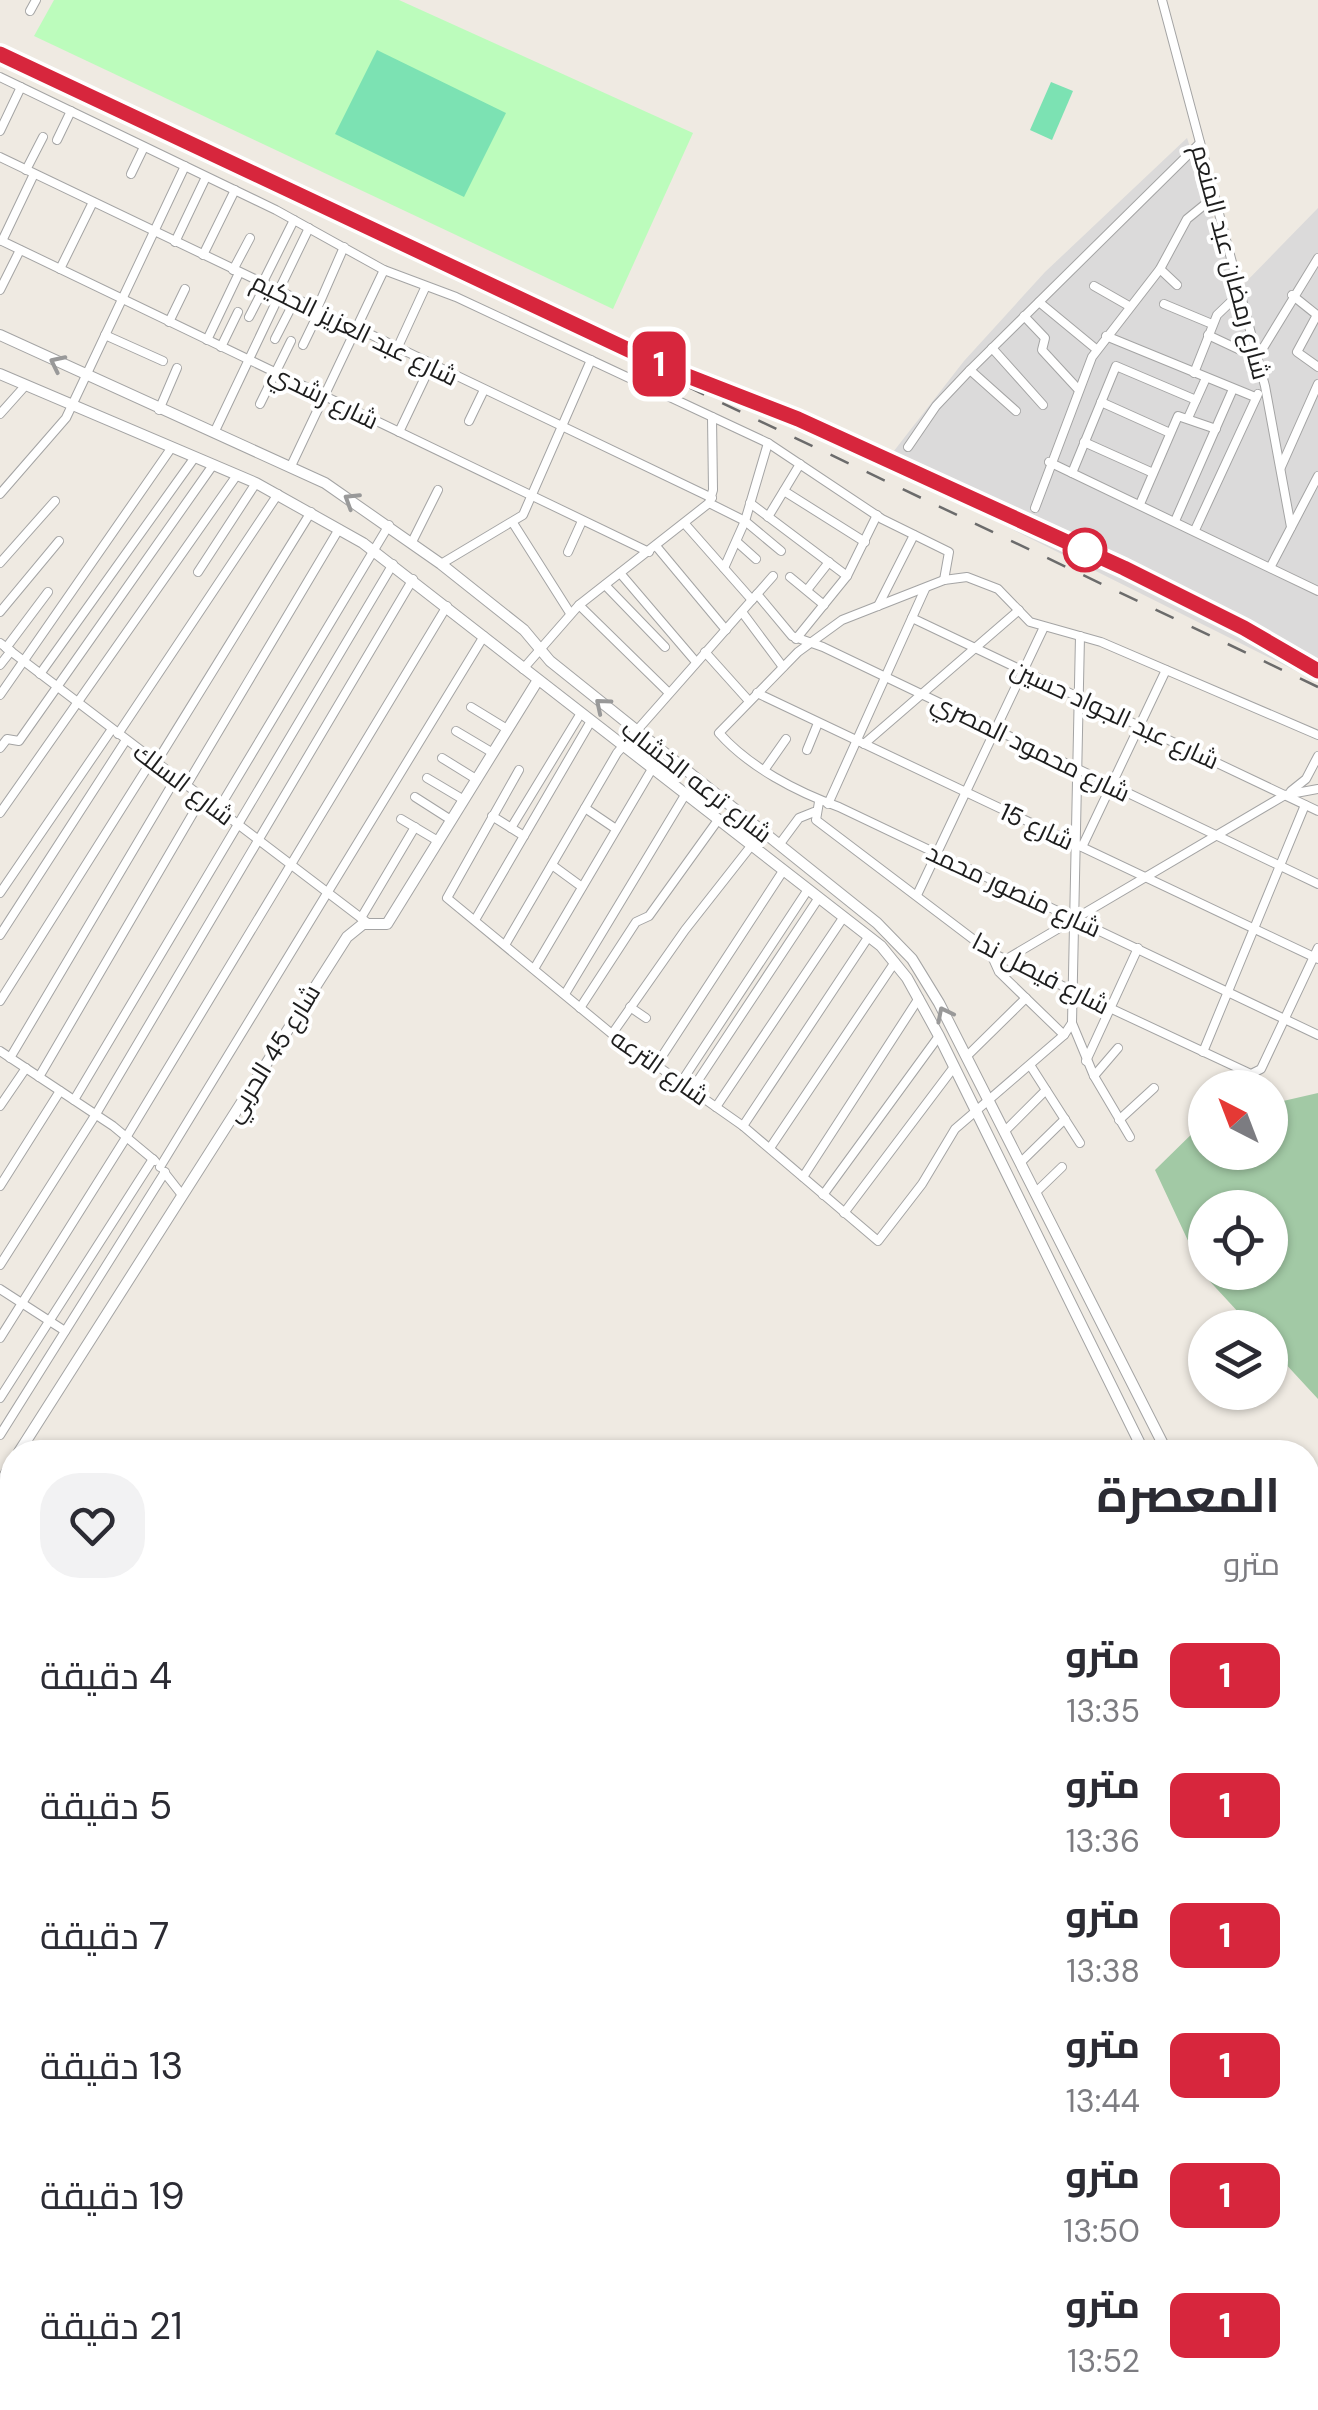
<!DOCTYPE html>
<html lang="ar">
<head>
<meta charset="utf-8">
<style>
	:root { --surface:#fff; --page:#f2f2f3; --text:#2b2b33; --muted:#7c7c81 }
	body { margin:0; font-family:"DM Sans",Cairo,sans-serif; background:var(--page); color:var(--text); direction:rtl; height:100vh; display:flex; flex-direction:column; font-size:38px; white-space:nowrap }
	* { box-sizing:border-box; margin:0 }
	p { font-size:32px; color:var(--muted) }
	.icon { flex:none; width:55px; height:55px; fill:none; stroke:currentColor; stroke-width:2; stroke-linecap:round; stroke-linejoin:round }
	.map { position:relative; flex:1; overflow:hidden; direction:ltr }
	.side { position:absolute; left:0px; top:1440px; width:1320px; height:970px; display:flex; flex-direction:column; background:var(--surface); border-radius:40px 40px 0 0; box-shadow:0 2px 8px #0004; direction:rtl }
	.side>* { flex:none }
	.badge { padding:0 20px; border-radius:15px; font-size:35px; line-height:65px }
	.needle { width:65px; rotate:318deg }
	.fabs { position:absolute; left:1188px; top:1070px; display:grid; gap:20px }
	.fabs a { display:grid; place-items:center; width:100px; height:100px; border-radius:50%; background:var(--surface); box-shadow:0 2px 8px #0004; font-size:50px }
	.map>.badge { position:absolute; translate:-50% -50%; box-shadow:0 0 0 5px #fff }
	.round { display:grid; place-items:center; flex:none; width:105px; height:105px; border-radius:40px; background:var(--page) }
	.headline { display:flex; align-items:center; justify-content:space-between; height:170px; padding:0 40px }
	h1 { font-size:48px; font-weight:700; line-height:75px }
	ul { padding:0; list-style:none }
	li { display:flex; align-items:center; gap:30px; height:130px; padding:0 40px }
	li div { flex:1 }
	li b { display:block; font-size:38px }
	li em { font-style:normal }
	li .badge { min-width:110px; font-weight:700; text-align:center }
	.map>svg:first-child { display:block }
	.residential { fill:#dbdada }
	.cemetery { fill:#a2c9a5; fill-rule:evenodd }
	.park { fill:#bcfcbc }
	.pitch { fill:#7ce2b3 }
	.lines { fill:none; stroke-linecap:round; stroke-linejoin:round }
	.river { stroke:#a0d6df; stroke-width:18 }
	.minor-casing { stroke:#a4a4a4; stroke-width:10 }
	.tertiary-casing { stroke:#a4a4a4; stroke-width:12 }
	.trunk-casing { stroke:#e11b6e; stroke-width:16 }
	.minor { stroke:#fff; stroke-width:8 }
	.tertiary { stroke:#fff; stroke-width:10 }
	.trunk { stroke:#f5a89c; stroke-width:14 }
	.rail { stroke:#6b6b6b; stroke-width:2.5; stroke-dasharray:20 20; stroke-linecap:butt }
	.oneway { stroke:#999 }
	.line-casing { stroke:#fff; stroke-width:22 }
	.line { stroke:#d7263d; stroke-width:15 }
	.stop-dot { fill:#fff; stroke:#d7263d; stroke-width:5 }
	.labels { text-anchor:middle; stroke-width:8; stroke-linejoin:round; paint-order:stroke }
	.street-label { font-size:25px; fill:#1d1d1d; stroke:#fff }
</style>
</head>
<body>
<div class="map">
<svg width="1318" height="2410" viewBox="0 0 1318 2410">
	<rect width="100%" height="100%" fill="#efeae2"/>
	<path class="residential" d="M1187,138L1237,291L1318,208V682L883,465L964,361L1045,272Z"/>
	<path class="cemetery" d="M1318,1093V1399L1270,1347V1328L1252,1327L1204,1275L1155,1170L1205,1121V1152H1270V1104ZM1205,1208H1270V1272H1205Z"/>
	<path class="park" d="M54,0H399L693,133L613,309L34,36Z"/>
	<g class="pitch">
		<path d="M377,50L506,113L464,197L335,134Z"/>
		<path d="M1051,82L1073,91L1052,140L1030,130Z"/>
	</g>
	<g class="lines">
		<g class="river">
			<path d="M1308,1938L1318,1937"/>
			<path d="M249,2410L270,2398"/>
		</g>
		<defs>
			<g id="minor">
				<path d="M1162,0L1265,386L1291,527"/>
				<path d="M30,11L36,0"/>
				<path d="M0,77L276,210L384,270L456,297L768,443L882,519L949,552L944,580"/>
				<path d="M0,131L21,87"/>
				<path d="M57,140L71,111"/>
				<path d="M0,157L712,498"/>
				<path d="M26,170L43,137"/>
				<path d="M131,174L144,147"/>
				<path d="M0,240L649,552"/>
				<path d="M2,241L34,174"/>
				<path d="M175,242L206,177"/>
				<path d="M203,255L235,190"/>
				<path d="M60,269L93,202"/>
				<path d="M1160,269L1177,285"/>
				<path d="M233,270L250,238"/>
				<path d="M262,284L294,220"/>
				<path d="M1094,286L1129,306"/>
				<path d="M0,290L20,250"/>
				<path d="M278,292L309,228"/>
				<path d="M1292,295L1317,315L1297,352L1318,367"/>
				<path d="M1039,302L1096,349"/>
				<path d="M1164,304L1212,324"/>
				<path d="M316,311L344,247"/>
				<path d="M1024,316L1045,338L1042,350L1077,388"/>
				<path d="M249,317L265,286"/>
				<path d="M169,322L185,289"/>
				<path d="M105,335L163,361"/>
				<path d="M1208,335L1257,358L1318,258"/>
				<path d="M1106,336L1255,397"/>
				<path d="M275,339L295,300"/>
				<path d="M207,340L239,273"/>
				<path d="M303,345L319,312"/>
				<path d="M221,347L238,312"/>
				<path d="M992,348L1043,405"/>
				<path d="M396,351L425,288"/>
				<path d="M970,370L1016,411"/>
				<path d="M1194,373L1217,315L1240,293"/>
				<path d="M1101,402L1170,433"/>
				<path d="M260,404L291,341"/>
				<path d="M159,410L177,368"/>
				<path d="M0,414L25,386"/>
				<path d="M1188,418L1206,378"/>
				<path d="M469,421L483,392"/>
				<path d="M399,432L430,367"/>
				<path d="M214,433L280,294"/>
				<path d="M1084,442L1153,473"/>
				<path d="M908,447L936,406L970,370L1200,143"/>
				<path d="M1049,462L1318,591"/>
				<path d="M291,466L384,270"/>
				<path d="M1281,467L1318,384"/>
				<path d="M1072,473L1116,366L1196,400"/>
				<path d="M784,491L865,542"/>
				<path d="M0,494L66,418L185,166"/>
				<path d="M709,503L745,521L781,551"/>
				<path d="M750,503L847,576"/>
				<path d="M1140,504L1178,416L1216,429"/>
				<path d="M1035,508L1092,357L1160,269L1187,219L1214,197"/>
				<path d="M768,517L800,464"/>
				<path d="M1175,521L1233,389"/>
				<path d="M513,523L570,613"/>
				<path d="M685,524L752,600"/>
				<path d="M1195,530L1258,394"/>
				<path d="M412,542L438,490"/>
				<path d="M737,542L756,559"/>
				<path d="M656,546L726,630"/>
				<path d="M568,552L582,521"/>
				<path d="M0,563L55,501"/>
				<path d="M441,564L523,515L591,360"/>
				<path d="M1271,566L1318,476"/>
				<path d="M724,568L745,521L768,443"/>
				<path d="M198,572L256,483"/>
				<path d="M620,573L696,662"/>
				<path d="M790,577L824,605"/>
				<path d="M605,585L665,647"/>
				<path d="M807,590L829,562"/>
				<path d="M757,594L792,636L823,647L1318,884"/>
				<path d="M579,605L668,692"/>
				<path d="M878,606L914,535"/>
				<path d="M0,612L59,541"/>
				<path d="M742,612L783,667"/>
				<path d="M912,618L1318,811"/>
				<path d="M796,639L847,576L877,515"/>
				<path d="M0,643L369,924"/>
				<path d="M6,648L48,592"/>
				<path d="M705,652L749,701"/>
				<path d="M0,665L11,651"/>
				<path d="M523,669L579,605L709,503L713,490L712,417"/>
				<path d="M40,674L195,457"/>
				<path d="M757,693L1318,959"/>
				<path d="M0,695L172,447"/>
				<path d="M471,707L507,729"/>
				<path d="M456,731L493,753"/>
				<path d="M118,734L278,494"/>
				<path d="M1318,735L1101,642L1030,622L998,589L967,577L944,580L842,620L798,652L719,733C749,767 797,792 839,807L1318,1035"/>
				<path d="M864,744L1019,610"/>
				<path d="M0,748L7,739L19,741L213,465"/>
				<path d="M807,750L818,723"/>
				<path d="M442,758L476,779"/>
				<path d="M156,763L311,512"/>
				<path d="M765,769L786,739"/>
				<path d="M519,770L447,898L612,1034L743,1126L878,1241L922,1184L955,1129L1064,1035L1072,1023L1080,636"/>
				<path d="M427,778L464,800"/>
				<path d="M186,786L339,529"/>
				<path d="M1291,791L1306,779L1318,756"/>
				<path d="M415,797L451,820"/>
				<path d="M819,802L816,820L990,952L1251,1074L1261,1069L1318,948"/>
				<path d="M828,804L925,589"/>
				<path d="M585,808L616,829"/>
				<path d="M218,810L389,525"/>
				<path d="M0,813L237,475"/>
				<path d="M492,816L524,836"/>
				<path d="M401,819L438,841"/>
				<path d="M511,828L581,713"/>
				<path d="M779,845L799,818L814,812"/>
				<path d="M1082,847L1166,670"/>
				<path d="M552,865L582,887"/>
				<path d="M0,893L112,729"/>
				<path d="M917,895L1044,627"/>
				<path d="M361,918L415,827"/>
				<path d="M475,920L591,721"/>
				<path d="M0,935L126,740"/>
				<path d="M505,945L617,753L773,576"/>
				<path d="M990,952L999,972L1064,1035"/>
				<path d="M1005,960L1285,795L1318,789"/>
				<path d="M534,969L652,769"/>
				<path d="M565,994L685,795"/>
				<path d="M0,1001L152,760"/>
				<path d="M630,1007L646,1018"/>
				<path d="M580,1008L636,922L649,916L718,820"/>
				<path d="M1072,1023L1094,1076L1130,1137"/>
				<path d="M612,1034L685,930L751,846"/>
				<path d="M0,1051L113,1126L155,1161"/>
				<path d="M1203,1052L1305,805"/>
				<path d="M966,1057L1026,998"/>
				<path d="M10,1058L176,778"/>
				<path d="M1086,1061L1138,948"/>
				<path d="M1030,1065L1080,1143"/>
				<path d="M655,1067L783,871"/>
				<path d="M1094,1076L1118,1048"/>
				<path d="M39,1077L202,798"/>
				<path d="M680,1084L807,891"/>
				<path d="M691,1091L818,899"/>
				<path d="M74,1100L393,564"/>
				<path d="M0,1106L26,1068"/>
				<path d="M716,1107L843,918"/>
				<path d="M1119,1120L1154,1088"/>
				<path d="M743,1126L869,936"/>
				<path d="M1004,1132L1046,1090"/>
				<path d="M770,1148L895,962"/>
				<path d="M1020,1163L1065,1119"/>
				<path d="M160,1167L484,636"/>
				<path d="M164,1172L182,1195"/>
				<path d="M803,1177L919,998"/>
				<path d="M0,1186L60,1091"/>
				<path d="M1035,1193L1062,1167"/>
				<path d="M823,1195L939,1036"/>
				<path d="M844,1213L954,1067"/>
				<path d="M0,1265L96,1114L413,579"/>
				<path d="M0,1289L65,1331"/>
				<path d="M0,1338L127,1136L447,606"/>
				<path d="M0,1398L153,1159"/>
				<path d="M0,1435L165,1172"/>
				<path d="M0,1828L12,1833"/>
				<path d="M0,1894L12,1899"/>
				<path d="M8,1950L12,1942"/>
				<path d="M1308,1982L1317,1964"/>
				<path d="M12,1984L0,1993L12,2019"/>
				<path d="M0,2046L12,2034"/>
				<path d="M1308,2046L1314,2041"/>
				<path d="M1308,2071L1318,2062"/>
				<path d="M0,2082L12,2056"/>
				<path d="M0,2107L12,2116"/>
				<path d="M1308,2107L1318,2120"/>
				<path d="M0,2135L12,2136"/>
				<path d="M0,2165L12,2153"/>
				<path d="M1308,2178L1318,2172"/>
				<path d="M1308,2208L1318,2202"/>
				<path d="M1308,2234L1318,2229"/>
				<path d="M0,2235L12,2247"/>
				<path d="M0,2258L12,2266"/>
				<path d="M1313,2283L1318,2278"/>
				<path d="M0,2303L12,2316L0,2329"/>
				<path d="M1308,2334L1318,2352"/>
				<path d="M0,2385L12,2374"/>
				<path d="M480,2398L487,2410"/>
				<path d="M682,2398L691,2410"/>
				<path d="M901,2398L912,2410"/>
				<path d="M1031,2398L1041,2410"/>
				<path d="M1164,2398L1174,2410"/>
				<path d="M1277,2398L1286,2410"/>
				<path d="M23,2410L37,2398"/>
				<path d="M76,2410L90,2398"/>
				<path d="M143,2410L157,2398"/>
				<path d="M199,2410L216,2398"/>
				<path d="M313,2410L333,2398"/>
				<path d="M522,2410L540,2398"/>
				<path d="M629,2410L647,2398"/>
				<path d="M712,2410L730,2398"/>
				<path d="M775,2410L793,2398"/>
				<path d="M878,2410L893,2398"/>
				<path d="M1098,2410L1114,2398"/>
			</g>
			<g id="tertiary">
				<path d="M0,335L325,483L441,564L524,630L550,661L877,923L912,959L939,1003L1167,1452"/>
				<path d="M0,374L256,483L363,543L881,946L907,978L939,1036L1144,1452"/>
				<path d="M19,1452L347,937L363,924H387L538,680"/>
				<path d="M0,1483L12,1464"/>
				<path d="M1308,1729L1318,1750"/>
				<path d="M1308,1777L1318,1797"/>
				<path d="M1308,1917L1318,1914"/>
			</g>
			<g id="trunk">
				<path d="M0,1753L12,1764"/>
				<path d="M0,1767L12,1779"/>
				<path d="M419,2398L426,2410"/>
				<path d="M438,2398L445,2410"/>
			</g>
		</defs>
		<use href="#minor" class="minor-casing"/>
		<use href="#tertiary" class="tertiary-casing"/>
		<use href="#trunk" class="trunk-casing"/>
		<use href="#minor" class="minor"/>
		<use href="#tertiary" class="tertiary"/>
		<use href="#trunk" class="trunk"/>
		<g class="rail">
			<path d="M0,59L1318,687"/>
			<path d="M758,404L1124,568L1318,671"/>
		</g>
	</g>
	<defs><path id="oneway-chevron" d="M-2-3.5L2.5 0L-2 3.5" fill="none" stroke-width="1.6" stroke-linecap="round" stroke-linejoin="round" transform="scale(2.5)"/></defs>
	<g class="oneway">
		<use href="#oneway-chevron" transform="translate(57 363) rotate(-154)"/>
		<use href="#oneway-chevron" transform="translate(351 500) rotate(-148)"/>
		<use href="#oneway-chevron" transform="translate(602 705) rotate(-140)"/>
		<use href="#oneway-chevron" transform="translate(944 1014) rotate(-117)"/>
	</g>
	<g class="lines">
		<defs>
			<path id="line" d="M0,54L667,368L798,419L1124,568L1244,628L1318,671"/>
		</defs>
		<use href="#line" class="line-casing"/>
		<use href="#line" class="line"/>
	</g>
	<circle class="stop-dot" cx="1085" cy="550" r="20"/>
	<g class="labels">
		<g class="street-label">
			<text transform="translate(1231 262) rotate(75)" y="9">شارع رمضان عبد المنعم</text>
			<text transform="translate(355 329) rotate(26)" y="9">شارع عبد العزيز الحكيم</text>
			<text transform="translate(324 396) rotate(26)" y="9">شارع رشدي</text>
			<text transform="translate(1115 714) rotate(25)" y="9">شارع عبد الجواد حسين</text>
			<text transform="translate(1031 747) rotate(26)" y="9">شارع محمود المصري</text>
			<text transform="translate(697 781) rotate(38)" y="9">شارع ترعه الخشاب</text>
			<text transform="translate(184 784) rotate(37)" y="9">شارع السلك</text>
			<text transform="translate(1037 826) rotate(25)" y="9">شارع 15</text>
			<text transform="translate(1014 890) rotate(25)" y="9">شارع منصور محمد</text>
			<text transform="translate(1041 973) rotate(27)" y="9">شارع فيصل ندا</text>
			<text transform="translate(272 1053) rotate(-58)" y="9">شارع 45 الحربي</text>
			<text transform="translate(660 1067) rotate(35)" y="9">شارع الترعه</text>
		</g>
	</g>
</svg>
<div class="fabs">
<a><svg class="needle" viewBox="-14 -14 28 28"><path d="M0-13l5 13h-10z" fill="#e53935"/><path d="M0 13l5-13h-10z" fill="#7c7c81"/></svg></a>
<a><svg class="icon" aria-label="locate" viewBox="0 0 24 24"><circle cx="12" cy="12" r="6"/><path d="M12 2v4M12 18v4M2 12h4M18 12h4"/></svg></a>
<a><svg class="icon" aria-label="layers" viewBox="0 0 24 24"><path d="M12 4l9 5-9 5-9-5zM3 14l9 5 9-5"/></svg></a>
</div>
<b class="badge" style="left:659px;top:364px;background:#d7263d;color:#fff">1</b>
<section class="side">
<div class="headline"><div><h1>المعصرة</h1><p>مترو</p></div><a class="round"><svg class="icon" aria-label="heart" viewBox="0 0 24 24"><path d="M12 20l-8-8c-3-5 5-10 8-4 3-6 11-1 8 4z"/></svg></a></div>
<ul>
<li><span class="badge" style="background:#d7263d;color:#fff">1</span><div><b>مترو</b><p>13:35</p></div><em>4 دقيقة</em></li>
<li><span class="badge" style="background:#d7263d;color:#fff">1</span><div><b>مترو</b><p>13:36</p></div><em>5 دقيقة</em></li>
<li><span class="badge" style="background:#d7263d;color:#fff">1</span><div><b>مترو</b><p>13:38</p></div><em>7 دقيقة</em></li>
<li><span class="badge" style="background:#d7263d;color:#fff">1</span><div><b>مترو</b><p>13:44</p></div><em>13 دقيقة</em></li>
<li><span class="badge" style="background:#d7263d;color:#fff">1</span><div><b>مترو</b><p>13:50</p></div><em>19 دقيقة</em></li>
<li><span class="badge" style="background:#d7263d;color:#fff">1</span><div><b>مترو</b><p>13:52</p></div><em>21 دقيقة</em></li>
</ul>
</section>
</div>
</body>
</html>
